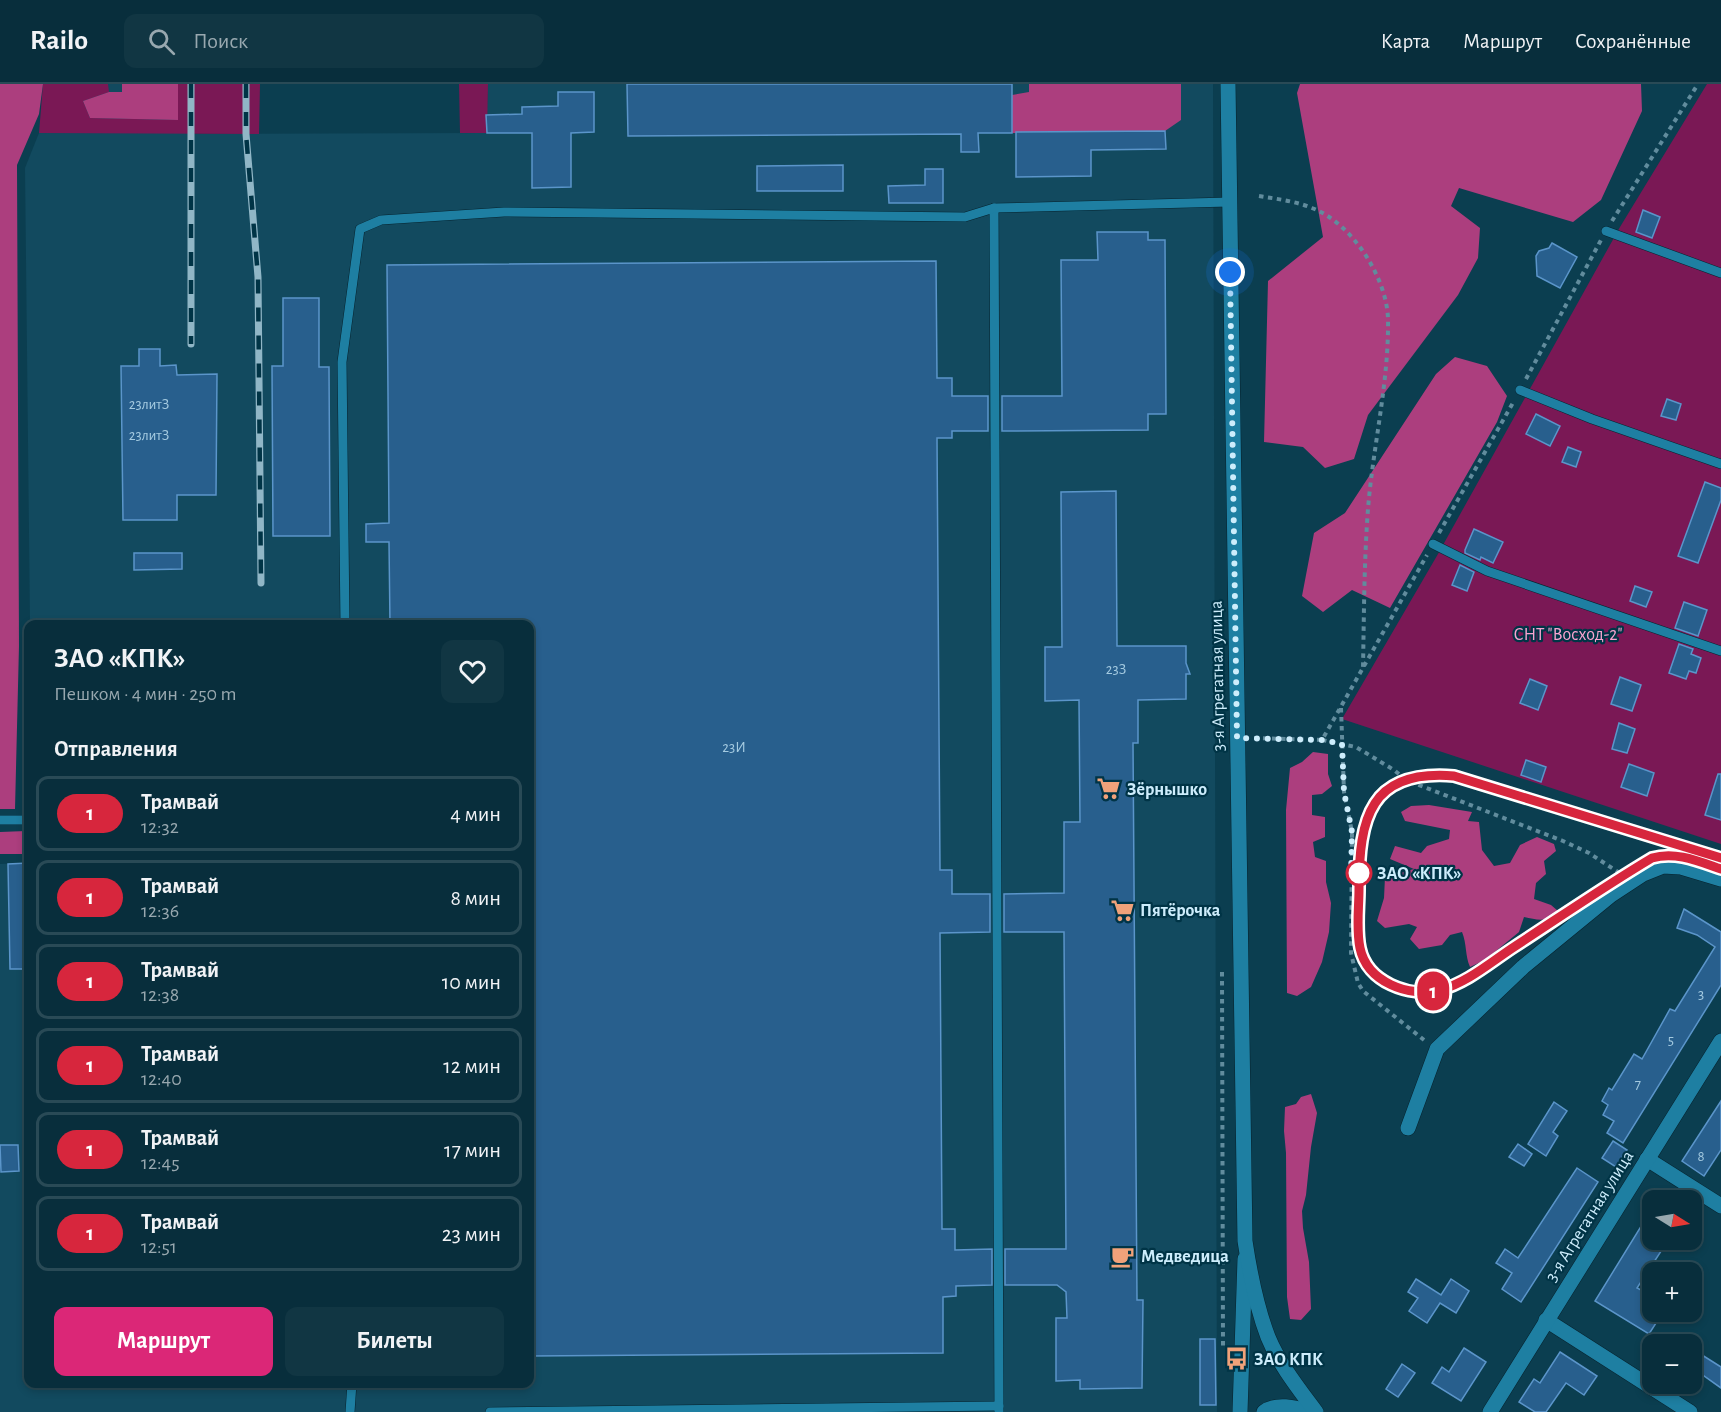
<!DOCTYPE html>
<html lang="ru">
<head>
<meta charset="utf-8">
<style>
	:root { --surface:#082e3c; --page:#113643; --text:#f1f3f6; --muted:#98a8af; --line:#294a56; --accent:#db2777 }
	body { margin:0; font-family:"Alegreya Sans",sans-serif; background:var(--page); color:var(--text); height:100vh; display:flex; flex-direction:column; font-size:22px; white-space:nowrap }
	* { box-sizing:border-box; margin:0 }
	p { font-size:20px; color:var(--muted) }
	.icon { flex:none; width:33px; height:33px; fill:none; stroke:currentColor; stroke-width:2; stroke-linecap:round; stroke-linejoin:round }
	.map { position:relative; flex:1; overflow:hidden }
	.drawer { position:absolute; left:24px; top:536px; width:510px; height:768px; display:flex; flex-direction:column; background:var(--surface); border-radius:12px; box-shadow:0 3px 9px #0003,0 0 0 2px var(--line) }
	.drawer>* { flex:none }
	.badge { padding:0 12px; border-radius:20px; font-size:21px; line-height:39px }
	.needle { width:39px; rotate:101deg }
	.buttons { position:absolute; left:1642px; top:1106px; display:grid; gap:12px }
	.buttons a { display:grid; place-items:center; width:60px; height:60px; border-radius:12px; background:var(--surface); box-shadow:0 3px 9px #0003,0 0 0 2px var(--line); font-size:30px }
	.you { position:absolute; width:30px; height:30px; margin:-15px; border:4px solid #fff; border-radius:50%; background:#1a73e8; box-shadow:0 0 0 9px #1a73e833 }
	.map>.badge { position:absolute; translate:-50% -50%; box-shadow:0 0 0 3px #fff }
	h2 { padding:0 30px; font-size:22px; line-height:54px }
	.round { display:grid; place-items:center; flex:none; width:63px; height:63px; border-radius:12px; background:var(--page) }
	.head { display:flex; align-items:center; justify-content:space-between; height:102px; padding:0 30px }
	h1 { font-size:28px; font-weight:700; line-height:45px }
	.primary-button { display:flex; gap:12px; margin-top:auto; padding:12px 30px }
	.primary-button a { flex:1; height:69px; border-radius:12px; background:var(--accent); color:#fff; font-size:24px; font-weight:700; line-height:69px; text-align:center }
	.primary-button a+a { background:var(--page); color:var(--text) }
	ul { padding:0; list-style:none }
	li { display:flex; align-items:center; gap:18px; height:75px; margin:0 12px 9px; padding:0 18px; border:3px solid var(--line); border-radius:12px }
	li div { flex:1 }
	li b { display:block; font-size:22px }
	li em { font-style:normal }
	li .badge { min-width:66px; font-weight:700; text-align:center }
	header { display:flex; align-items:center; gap:36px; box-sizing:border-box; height:84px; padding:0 30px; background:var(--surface); border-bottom:2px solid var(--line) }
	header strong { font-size:28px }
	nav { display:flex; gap:33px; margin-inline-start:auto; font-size:21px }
	.search { width:420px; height:54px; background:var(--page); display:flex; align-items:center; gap:15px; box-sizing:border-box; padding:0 21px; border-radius:12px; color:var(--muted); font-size:22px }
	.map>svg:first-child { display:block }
	.built { fill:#124a5f }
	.green { fill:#7a1855 }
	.forest { fill:#ac3e7e }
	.building { fill:#285f8d; stroke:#5b95ca; stroke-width:1.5 }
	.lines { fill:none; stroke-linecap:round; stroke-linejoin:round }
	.lane-casing { stroke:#06232e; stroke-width:10 }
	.street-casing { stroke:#06232e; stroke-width:16 }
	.secondary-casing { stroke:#06232e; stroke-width:16 }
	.path { stroke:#618c9d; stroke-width:4; stroke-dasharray:4.5 4.5; stroke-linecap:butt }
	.lane { stroke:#1e7fa2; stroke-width:9 }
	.street { stroke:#1e7fa2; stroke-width:15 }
	.secondary { stroke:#1e7fa2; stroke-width:15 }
	.tram { stroke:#90b6c6; stroke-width:1.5 }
	.rail-casing { stroke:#90b6c6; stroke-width:7 }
	.rail { stroke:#003446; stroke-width:4.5; stroke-dasharray:14; stroke-linecap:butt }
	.line-casing { stroke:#fff; stroke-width:14 }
	.line { stroke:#d7263d; stroke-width:9 }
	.walk { stroke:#cdedfc; stroke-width:6; stroke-dasharray:0 10.8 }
	.stop-dot { fill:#fff; stroke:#d7263d; stroke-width:3 }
	.labels { text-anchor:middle; stroke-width:4.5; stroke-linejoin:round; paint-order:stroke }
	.number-label { font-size:15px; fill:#a4cae0 }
	.park-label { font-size:18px; fill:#f9a4d0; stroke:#003446 }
	.street-label { font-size:18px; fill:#cdedfc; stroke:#003446 }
	.poi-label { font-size:18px; font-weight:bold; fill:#cdedfc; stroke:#003446; text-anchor:start }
	.stop-label { font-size:18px; font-weight:bold; fill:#cdedfc; stroke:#003446; text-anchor:start }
</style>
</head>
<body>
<header>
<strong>Railo</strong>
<div class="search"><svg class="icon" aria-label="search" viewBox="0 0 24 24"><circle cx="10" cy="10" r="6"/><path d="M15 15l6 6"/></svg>Поиск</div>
<nav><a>Карта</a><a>Маршрут</a><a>Сохранённые</a></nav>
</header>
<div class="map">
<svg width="1721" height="1328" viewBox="0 0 1721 1328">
	<rect width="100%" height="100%" fill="#0b3e50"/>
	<path class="built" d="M50,0H189L190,50L486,49L488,0H1213L1217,1328H0V780L28,779V1299H530V540H30L25,84L39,49L49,38Z"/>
	<g class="green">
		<path d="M43,0H108L109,8L83,17L90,34L178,36V0H260L259,50L39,49Z"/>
		<path d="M459,0H488L487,49H460Z"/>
		<path d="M1707,0H1721V760L1342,635L1438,470L1620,143Z"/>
	</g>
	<g class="forest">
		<path d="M0,0H43L39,30L17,81L19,562L15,725H0Z"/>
		<path d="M122,0H178V36L90,34L83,17L109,8H122Z"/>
		<path d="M1029,0H1181V36L1165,47L1012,49V11L1029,8Z"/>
		<path d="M1300,0H1641L1642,27L1601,116L1573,138L1459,104L1451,122L1480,144L1478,174L1458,211L1368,331L1354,375L1325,384L1303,363L1264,358L1268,197L1323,153L1297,9Z"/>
		<path d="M1455,273L1487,282L1507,312L1497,338L1390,524L1352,506L1323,528L1302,512L1314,449L1345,429L1436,290Z"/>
		<path d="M1313,668L1328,670V690L1332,702L1322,710L1312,711V731L1325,733V753L1313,758L1315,773L1326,777V798L1331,819L1329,848L1322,878L1311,903L1297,912L1287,909L1286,726L1290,684L1302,678Z"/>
		<path d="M1429,721L1472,728L1468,737L1479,738L1482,766L1494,782L1510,779L1520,761L1537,753L1554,760L1556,767L1544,777L1546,790L1536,799L1534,815L1551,821L1558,827C1548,839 1538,836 1524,833L1519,848L1485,876L1470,883C1465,872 1467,860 1462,848L1450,851L1442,861L1419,865L1410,855L1417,843L1409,840L1385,844L1377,837L1384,814L1385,793L1414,785L1390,775L1395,762L1421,769L1427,762L1449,755L1450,746L1405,737L1401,728L1411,722Z"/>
		<path d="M26,747V770H0V748Z"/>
		<path d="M1311,1010L1317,1029L1311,1063L1306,1111L1302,1127L1303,1144L1309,1178L1311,1225L1301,1236L1290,1235L1287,1213L1286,1069L1284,1047L1285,1023L1296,1020L1301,1013Z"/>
	</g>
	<g class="building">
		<path d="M627,0H1012V49H978L979,68H961V50L628,52Z"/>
		<path d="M558,8H594V48L571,49V103L532,104V49H487L486,31L522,30V23L558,22Z"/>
		<path d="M1165,47L1166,65L1091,66V92L1016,93V48Z"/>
		<path d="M843,81V107H757V82Z"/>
		<path d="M925,85H943V119H889L888,102L925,101Z"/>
		<path d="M1643,126L1660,133L1652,154L1636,148Z"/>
		<path d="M1097,148H1148V156H1165L1166,330H1148V346L1002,347V312H1062L1061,176H1098Z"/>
		<path d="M1552,159L1577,173L1560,204L1537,192L1536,172L1539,167L1549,164Z"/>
		<path d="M936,177L937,294H952V312H988V347H952V354H937L940,786H952V810H990V848L940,849L942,1145H955V1166L992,1165V1201L956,1202V1212L943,1213V1269L530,1272V540H390L389,458H366V440L389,439L387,181Z"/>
		<path d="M283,214H319V283H329L330,452H273L272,282H283Z"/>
		<path d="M139,265H160V282L176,281L177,291L217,290L216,411H177V436H123L121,282H139Z"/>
		<path d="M1667,315L1681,320L1676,336L1661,332Z"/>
		<path d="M1536,330L1560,342L1550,362L1526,350Z"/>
		<path d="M1568,363L1581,368L1576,383L1562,378Z"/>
		<path d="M1705,398L1721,404V416L1698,479L1678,472Z"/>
		<path d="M1116,407L1117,562H1186V579L1190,590H1186V615L1138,616V659H1133L1137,1216H1143L1142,1304L1080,1305V1296L1056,1297V1234H1067L1066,1208L1057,1201H1005V1165H1066L1064,848H1004V810L1064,809V738H1080L1079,616L1045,617V563H1062L1061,408Z"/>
		<path d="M1474,445L1503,458L1493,479L1481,473L1480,476L1465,469V466Z"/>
		<path d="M134,469H182V485L134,486Z"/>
		<path d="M1460,481L1474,488L1467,507L1452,501Z"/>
		<path d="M1635,502L1652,508L1646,523L1630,517Z"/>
		<path d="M1684,518L1707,526L1698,552L1675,544Z"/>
		<path d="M1679,560L1693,565L1691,570L1701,574L1696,589L1689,587L1686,595L1669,589Z"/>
		<path d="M1620,593L1641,601L1632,627L1611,620Z"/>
		<path d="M1530,595L1547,602L1538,626L1520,619Z"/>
		<path d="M1619,639L1635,645L1627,669L1612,665Z"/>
		<path d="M1526,676L1546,683L1541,698L1521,691Z"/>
		<path d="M1629,680L1654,689L1647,712L1621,703Z"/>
		<path d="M1718,690H1721V736L1705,731Z"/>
		<path d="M28,779V885H10L8,780Z"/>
		<path d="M1684,825L1721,848V901L1623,1059L1607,1049L1614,1037L1603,1031L1608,1021L1602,1017L1609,1004L1612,1006L1634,970L1642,975L1670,925L1675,927L1715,863L1697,851L1677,844Z"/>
		<path d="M1721,1017V1066L1704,1092L1682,1077Z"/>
		<path d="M1554,1018L1567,1027L1553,1048L1558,1052L1546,1072L1528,1060Z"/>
		<path d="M1613,1057L1627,1066L1616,1083L1602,1074Z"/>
		<path d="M1518,1060L1532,1070L1524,1082L1509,1073Z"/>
		<path d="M0,1061H18L19,1087L1,1088Z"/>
		<path d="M1577,1084L1598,1098L1521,1218L1502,1205L1512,1189L1496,1179L1505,1165L1518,1174Z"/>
		<path d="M1653,1123V1155H1669L1637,1204L1653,1212L1646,1228L1658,1236L1649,1250L1595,1217Z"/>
		<path d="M1416,1195L1441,1211L1451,1195L1469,1207L1456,1229L1440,1219L1427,1239L1409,1227L1418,1214L1408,1208Z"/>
		<path d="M1200,1255H1215L1216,1321H1200Z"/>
		<path d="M1464,1264L1486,1278L1461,1317L1432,1299L1442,1283L1449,1288Z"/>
		<path d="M1560,1268L1597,1292L1584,1311L1566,1299L1546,1328H1535L1519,1318L1534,1295L1540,1299Z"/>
		<path d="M1702,1271L1721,1283V1304L1693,1284Z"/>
		<path d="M1402,1280L1415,1289L1398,1313L1386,1305Z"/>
	</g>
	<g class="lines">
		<defs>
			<g id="lane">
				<path d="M994,124L999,1328"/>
				<path d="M1606,147L1721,189"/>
				<path d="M1520,306L1592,335L1721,380"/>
				<path d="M1433,460L1487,487L1721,567"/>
				<path d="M345,540L342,278L360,145L381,136L504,128L965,133L994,124L1229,118"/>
				<path d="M0,736H23"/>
				<path d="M350,1328L352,1299"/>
				<path d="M490,1328L999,1322"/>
			</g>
			<g id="street">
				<path d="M1408,1044L1437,965L1523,883L1611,811L1643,790L1663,782L1681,783L1721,795"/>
				<path d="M1647,1075L1721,1122"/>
				<path d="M1546,1236L1690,1328"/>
				<path d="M1240,1328L1245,1175"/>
				<path d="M1264,1328C1276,1319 1295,1323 1308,1328"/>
				<path d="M1490,1328L1721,957"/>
			</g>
			<path id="secondary" d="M1228,0L1245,1157C1250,1190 1256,1222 1268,1253C1279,1280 1299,1305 1316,1328"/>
		</defs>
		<use href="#lane" class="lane-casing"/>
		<use href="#street" class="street-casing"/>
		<use href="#secondary" class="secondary-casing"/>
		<g class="path">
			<path d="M1259,112C1277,115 1295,117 1312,124C1352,139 1387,194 1388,235C1389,298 1373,362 1368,425C1364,478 1364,531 1363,584"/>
			<path d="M1612,137L1698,0"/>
			<path d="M1526,295L1601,156"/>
			<path d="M1439,449L1514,317"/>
			<path d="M1341,624L1344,708L1352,748L1351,869L1358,899L1363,907L1424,956"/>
			<path d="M1254,654L1322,656L1427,471"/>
			<path d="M1322,656L1356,663L1394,686L1406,696L1563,757L1589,769L1618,788"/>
			<path d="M1222,888L1223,1264"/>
		</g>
		<use href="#lane" class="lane"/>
		<use href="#street" class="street"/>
		<use href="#secondary" class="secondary"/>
		<path class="tram" d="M1721,774L1454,691C1429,690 1406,691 1385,707C1378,714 1371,724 1367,733C1359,755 1354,847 1361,868C1372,899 1409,914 1440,906C1467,899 1491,878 1514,863C1560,833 1605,802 1652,774C1675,767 1698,777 1721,785"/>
		<defs>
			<g id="rail">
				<path d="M191,0V260"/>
				<path d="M246,0V50L258,193L261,499"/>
			</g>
		</defs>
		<use href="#rail" class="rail-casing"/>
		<use href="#rail" class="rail"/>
	</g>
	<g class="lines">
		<defs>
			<path id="line" d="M1721,774L1454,692C1370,685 1359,734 1359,805C1359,824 1356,845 1360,864C1367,898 1409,914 1440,906C1467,899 1491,878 1514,863C1560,833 1605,802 1652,774C1675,767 1698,777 1721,785"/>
		</defs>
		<use href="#line" class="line-casing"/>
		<use href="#line" class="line"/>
		<path class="walk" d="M1230,188L1237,654L1322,656L1342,660L1344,708L1352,748L1351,794L1359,789"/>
	</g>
	<defs>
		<symbol id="supermarket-bare" viewBox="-9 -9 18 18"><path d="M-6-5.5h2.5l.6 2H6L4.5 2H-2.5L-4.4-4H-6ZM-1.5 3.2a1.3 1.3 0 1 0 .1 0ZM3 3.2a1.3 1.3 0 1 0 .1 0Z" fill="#f0a27a" stroke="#003446" stroke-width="2.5" paint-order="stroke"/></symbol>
		<symbol id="cafe-bare" viewBox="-9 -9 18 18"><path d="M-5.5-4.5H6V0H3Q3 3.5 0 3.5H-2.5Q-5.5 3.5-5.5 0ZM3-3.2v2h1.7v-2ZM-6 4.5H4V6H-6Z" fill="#f0a27a" stroke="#003446" stroke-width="2.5" paint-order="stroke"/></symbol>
		<symbol id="bus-bare" viewBox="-9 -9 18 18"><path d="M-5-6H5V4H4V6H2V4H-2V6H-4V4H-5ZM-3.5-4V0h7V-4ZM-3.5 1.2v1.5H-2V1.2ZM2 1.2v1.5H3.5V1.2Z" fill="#f0a27a" stroke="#003446" stroke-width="2.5" paint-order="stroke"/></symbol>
	</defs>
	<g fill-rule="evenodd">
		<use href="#supermarket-bare" x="1092" y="688" width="33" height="33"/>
		<use href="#supermarket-bare" x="1106" y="810" width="33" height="33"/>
		<use href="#cafe-bare" x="1106" y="1156" width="33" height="33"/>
		<use href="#bus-bare" x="1220" y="1258" width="33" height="33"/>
	</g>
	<circle class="stop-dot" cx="1359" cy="789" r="12"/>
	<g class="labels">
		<g class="number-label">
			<text x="149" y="325">23литЗ</text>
			<text x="149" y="356">23литЗ</text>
			<text x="1116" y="590">23З</text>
			<text x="734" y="668">23И</text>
			<text x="1701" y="915">3</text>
			<text x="1671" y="961">5</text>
			<text x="1638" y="1005">7</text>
			<text x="1701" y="1077">8</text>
		</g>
		<g class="park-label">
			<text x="1568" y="556">СНТ "Восход-2"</text>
		</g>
		<g class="street-label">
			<text transform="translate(1217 592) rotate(-91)" y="6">3-я Агрегатная улица</text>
			<text transform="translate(1589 1132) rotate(-58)" y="6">3-я Агрегатная улица</text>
		</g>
		<g class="poi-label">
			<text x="1127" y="711">Зёрнышко</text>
			<text x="1140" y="832">Пятёрочка</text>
			<text x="1141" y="1178">Медведица</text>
			<text x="1254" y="1281">ЗАО КПК</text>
		</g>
		<g class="stop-label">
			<text x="1377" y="795">ЗАО «КПК»</text>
		</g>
	</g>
</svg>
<div class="buttons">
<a><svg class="needle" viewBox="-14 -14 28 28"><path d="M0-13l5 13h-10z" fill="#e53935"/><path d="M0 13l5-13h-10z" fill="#98a8af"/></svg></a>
<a>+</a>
<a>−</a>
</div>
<div class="you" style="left:1230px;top:188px"></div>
<b class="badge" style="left:1433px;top:907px;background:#d7263d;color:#fff">1</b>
<section class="drawer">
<div class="head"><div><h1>ЗАО «КПК»</h1><p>Пешком · 4 мин · 250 m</p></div><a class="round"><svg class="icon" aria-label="heart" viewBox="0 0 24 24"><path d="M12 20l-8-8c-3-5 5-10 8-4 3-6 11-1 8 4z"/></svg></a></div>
<h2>Отправления</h2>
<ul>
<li><span class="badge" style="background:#d7263d;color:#fff">1</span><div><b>Трамвай</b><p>12:32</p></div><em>4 мин</em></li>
<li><span class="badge" style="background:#d7263d;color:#fff">1</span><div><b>Трамвай</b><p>12:36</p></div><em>8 мин</em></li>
<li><span class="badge" style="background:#d7263d;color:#fff">1</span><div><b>Трамвай</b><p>12:38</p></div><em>10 мин</em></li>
<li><span class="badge" style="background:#d7263d;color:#fff">1</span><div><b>Трамвай</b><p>12:40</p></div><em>12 мин</em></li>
<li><span class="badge" style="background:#d7263d;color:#fff">1</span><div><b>Трамвай</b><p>12:45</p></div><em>17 мин</em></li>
<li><span class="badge" style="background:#d7263d;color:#fff">1</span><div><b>Трамвай</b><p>12:51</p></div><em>23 мин</em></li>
</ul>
<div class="primary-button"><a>Маршрут</a><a>Билеты</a></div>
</section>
</div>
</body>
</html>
